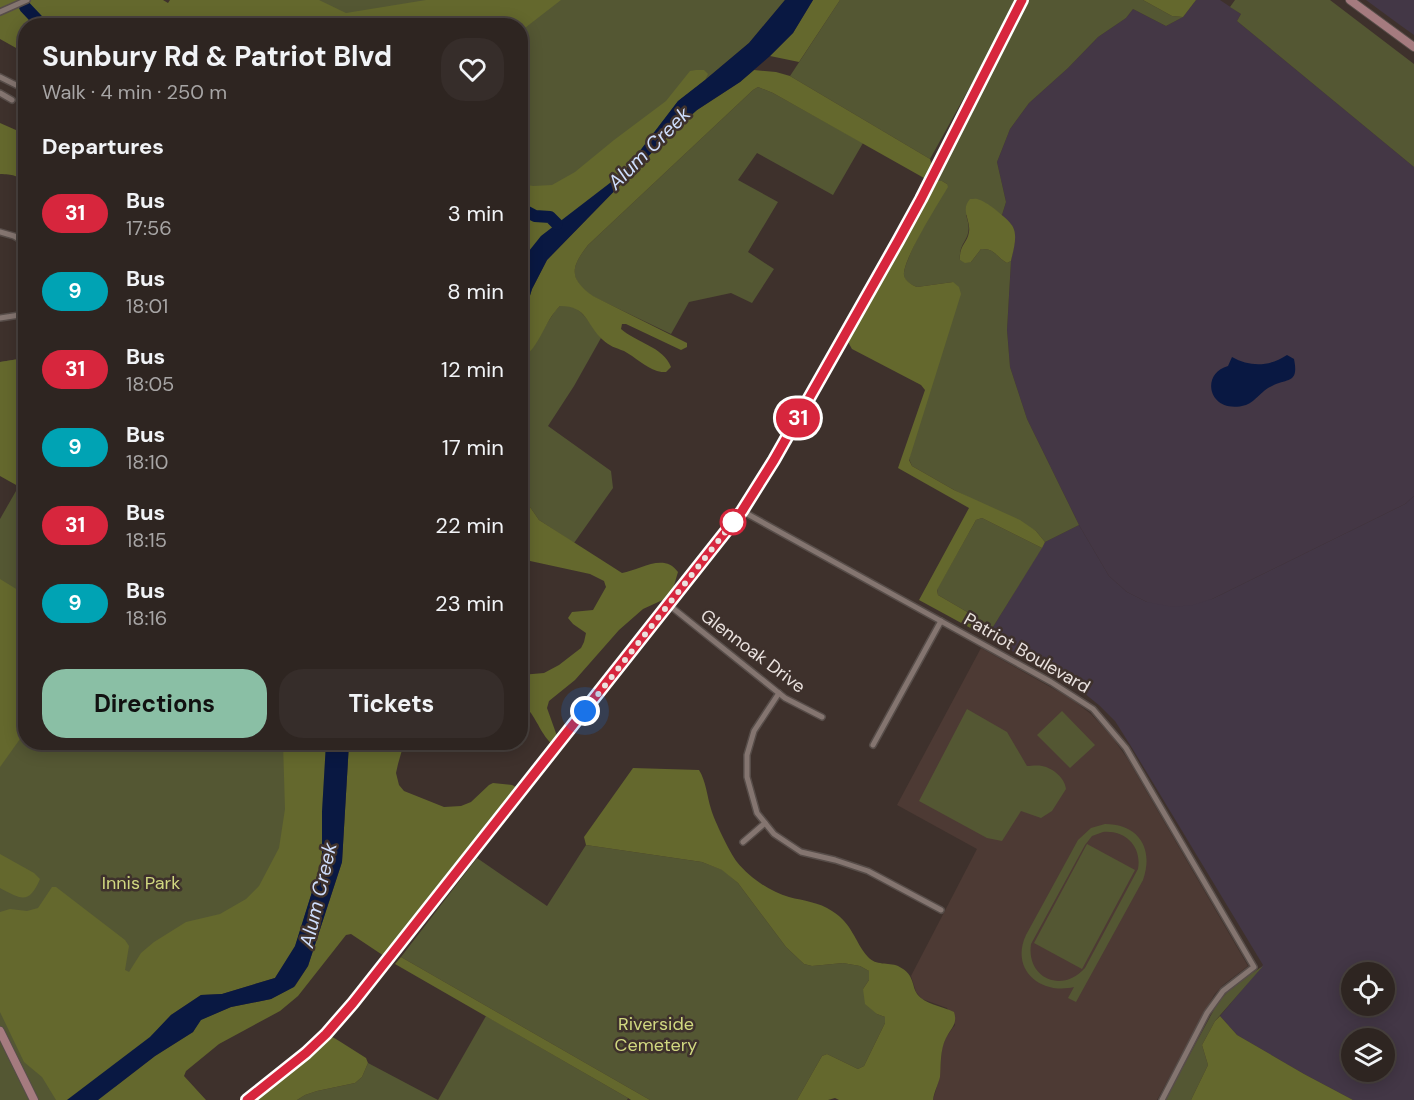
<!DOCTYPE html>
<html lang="en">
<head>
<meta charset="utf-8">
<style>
	:root { --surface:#2e2521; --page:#362d2a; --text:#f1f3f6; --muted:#a7a5a5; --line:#49423f; --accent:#8abfa5 }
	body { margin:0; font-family:"DM Sans",sans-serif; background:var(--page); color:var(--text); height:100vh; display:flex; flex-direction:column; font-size:22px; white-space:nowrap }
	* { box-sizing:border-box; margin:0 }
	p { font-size:20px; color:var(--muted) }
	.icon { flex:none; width:33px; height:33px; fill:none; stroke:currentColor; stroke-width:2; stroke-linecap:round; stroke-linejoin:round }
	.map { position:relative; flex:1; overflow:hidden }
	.drawer { position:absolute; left:18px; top:18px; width:510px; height:732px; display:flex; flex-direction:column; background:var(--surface); border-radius:24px; box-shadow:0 3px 15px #0003,0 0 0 2px var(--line) }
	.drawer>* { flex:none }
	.badge { padding:0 12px; border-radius:20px; font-size:21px; line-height:39px }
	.controls { position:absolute; left:1341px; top:962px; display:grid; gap:12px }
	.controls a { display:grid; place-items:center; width:54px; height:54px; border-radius:50%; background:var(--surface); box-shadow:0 3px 15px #0003,0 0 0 2px var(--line); font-size:30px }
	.you { position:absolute; width:30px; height:30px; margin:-15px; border:4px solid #fff; border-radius:50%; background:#1a73e8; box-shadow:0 0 0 9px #1a73e833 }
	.map>.badge { position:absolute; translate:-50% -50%; box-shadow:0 0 0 3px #fff }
	h2 { padding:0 24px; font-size:22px; line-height:54px }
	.round { display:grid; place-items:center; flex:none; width:63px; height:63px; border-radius:24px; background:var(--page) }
	.head { display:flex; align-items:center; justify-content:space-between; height:102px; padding:0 24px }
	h1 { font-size:28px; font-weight:700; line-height:45px }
	.cta { display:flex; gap:12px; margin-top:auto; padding:12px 24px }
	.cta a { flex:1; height:69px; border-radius:24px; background:var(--accent); color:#111; font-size:24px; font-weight:700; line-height:69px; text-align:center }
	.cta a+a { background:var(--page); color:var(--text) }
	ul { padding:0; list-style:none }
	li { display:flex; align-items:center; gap:18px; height:78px; padding:0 24px }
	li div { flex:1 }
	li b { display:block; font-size:22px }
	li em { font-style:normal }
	li .badge { min-width:66px; font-weight:700; text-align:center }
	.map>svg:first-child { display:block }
	.commercial { fill:#433746; fill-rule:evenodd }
	.industrial { fill:#443745 }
	.built { fill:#4d3a34 }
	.green { fill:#545733; fill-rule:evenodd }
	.forest { fill:#64682d }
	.water { fill:#091842 }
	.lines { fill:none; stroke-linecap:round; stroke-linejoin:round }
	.river { stroke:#091842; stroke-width:12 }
	.minor-casing { stroke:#574d49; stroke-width:8 }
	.secondary-casing { stroke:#574d49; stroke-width:10 }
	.primary-casing { stroke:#574d49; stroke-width:11 }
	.minor { stroke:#847570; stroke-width:5 }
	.secondary { stroke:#a57b7f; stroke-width:8 }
	.primary { stroke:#c5828d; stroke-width:8 }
	.line-casing { stroke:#fff; stroke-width:14 }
	.line { stroke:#d7263d; stroke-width:9 }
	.walk { stroke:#eae2df; stroke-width:6; stroke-dasharray:0 10.8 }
	.stop-dot { fill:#fff; stroke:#d7263d; stroke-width:3 }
	.labels { text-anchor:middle; stroke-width:5; stroke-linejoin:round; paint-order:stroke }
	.street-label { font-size:18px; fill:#eae2df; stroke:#3e312c }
	.park-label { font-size:18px; fill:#d1d880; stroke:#3e312c }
	.water-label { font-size:20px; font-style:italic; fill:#ceddfc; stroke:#3e312c }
</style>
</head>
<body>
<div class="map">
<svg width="1414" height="1100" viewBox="0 0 1414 1100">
	<rect width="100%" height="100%" fill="#3e312c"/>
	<g class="commercial">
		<path d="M1366,0H1414V35L1400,25Z"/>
		<path d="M1414,496V1100H1353L1304,1074L1237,1035L1220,1016L1263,965L1132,748L1115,721L1100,706L1079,689L987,637L1045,542L1079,525L1109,576L1127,592L1147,602L1212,599L1405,504ZM1352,972H1384V1005H1352ZM1352,1038H1384V1071H1352Z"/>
	</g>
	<path class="industrial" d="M1196,0H1220L1241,14L1237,21L1414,167V496L1405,504L1212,599L1193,605L1173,607L1147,602L1127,592L1109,576L1079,525L1027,419L1010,367L1007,330L1011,261L1015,240L1013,227L1002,215L1006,202L997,162L1010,129L1029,103L1068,68L1098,37L1126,18L1133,9L1166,26L1183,17Z"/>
	<path class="built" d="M981,648L1070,698L1091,714L1112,737L1127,758L1248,966L1223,985L1214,995L1157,1100H933L939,1079L942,1047L946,1037L955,1025L947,1008L922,999L916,992L911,976L977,849L897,805Z"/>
	<g class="green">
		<path d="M170,0H785L749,43L705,80L678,101L623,173L537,268L521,310L520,26L209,25Z"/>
		<path d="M840,0H1018L930,159L790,76Z"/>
		<path d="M1028,0H1143L1172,16L1183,17L1166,26L1133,9L1126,18L1098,37L1068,68L1029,103L1010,129L997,162L1006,202L1002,215L994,210L966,215C975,241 958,239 960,260L971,262L981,249C995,248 996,257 1007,263L1011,261L1007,330L1010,367L1027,419L1079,525L1045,542L1036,531L954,490L912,466L909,459L953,282L917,287C912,285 904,281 904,275C902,262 939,199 947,184L942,181H936L1006,39Z"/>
		<path d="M1235,0H1330L1414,64V167L1237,21L1241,14L1230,7Z"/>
		<path d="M758,87L773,93L863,143L833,195L757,153L738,180L778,202L748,252L774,269L752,303L731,293L689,302L671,334L592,296C568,278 571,267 588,245L753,90Z"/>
		<path d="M560,306C564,306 567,305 570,306C582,308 594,329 601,338L574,386L548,426L611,471L613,488L574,543L539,520L530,507V470L521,453L520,359L526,356L555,311Z"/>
		<path d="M25,358L26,742L340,743L339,790L105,1100H0V519L20,484L0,362Z"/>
		<path d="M982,518L1042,548L993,627L938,595L937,589L976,520Z"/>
		<path d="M967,709L1007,732L1027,766C1031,766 1037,765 1042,766C1053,768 1065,778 1066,789L1052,811L1041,818L1021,811L1002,841L987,838L919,801Z"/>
		<path d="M1062,711L1095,745L1070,768L1037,735Z"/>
		<path d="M1105,824C1139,824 1154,849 1143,880L1076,1002L1068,998L1074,987C1040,995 1010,969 1026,935L1078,840L1091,828ZM1103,832C1126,830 1142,847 1138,869L1085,968C1062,994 1026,978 1031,944L1085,845L1092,836Z"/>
		<path d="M1087,844L1135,870L1082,969L1034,943Z"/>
		<path d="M586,845L702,862L723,870L738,883L786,947L804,964L812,966L843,963L860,966L869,971V980L863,989L877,1014L885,1017V1023L864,1066L858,1069L827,1054L822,1056L797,1100H650L401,957L477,858L547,906Z"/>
		<path d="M1263,966L1215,1021L1202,1045L1208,1065L1191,1100H1165L1217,1004C1230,987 1244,978 1263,966Z"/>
		<path d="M486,1016L628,1098L627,1100H438Z"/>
		<path d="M368,1063L438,1100H297L305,1095L317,1091L355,1083L362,1077Z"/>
	</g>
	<g class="forest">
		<path d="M0,0H163L168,3L170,0H319L346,13L426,0H561L521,31L520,26H26L25,53L0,39Z"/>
		<path d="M813,0H840L799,62L770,56L793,33Z"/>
		<path d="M1143,0H1196L1183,17L1172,16Z"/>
		<path d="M696,70H704L708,74L705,80L678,101L623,173L541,236L521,261V184L533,186L552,185L575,172L614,140L666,101L690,71Z"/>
		<path d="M754,70L776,72L790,76L930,159L933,167L930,174L924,178L773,93L758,87L753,90L588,245C571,267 568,278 593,296L687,343V347L681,350L626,324H622L621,329C635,342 664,347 671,367L666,372C663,372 660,372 657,371C645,367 635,357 624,351C616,348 609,346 603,340C586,325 588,306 560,306C544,321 540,348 521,359V321L524,315L532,289L547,260L667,137L697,110L740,82Z"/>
		<path d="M0,123L25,134V185C17,174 13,175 0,174Z"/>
		<path d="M936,181H942L947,184L948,187C939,202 902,261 904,275C905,281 912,285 917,287L953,282L959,287L961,294L909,460L912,466L954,490L1020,520L1036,531L1045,542L1042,548L982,518L976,520L937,590L938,595L993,627L987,637L919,600L969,508L898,468L925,390L921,385L852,349L848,342Z"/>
		<path d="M970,199C974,199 976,198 980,200C987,202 1010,220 1013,227C1018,237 1013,251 1011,261L1007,263C996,257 995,248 981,249L971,262L965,263L960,260C959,245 967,244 969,232C971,220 960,210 970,199Z"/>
		<path d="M25,358H26L25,490L0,476V362Z"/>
		<path d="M520,453L530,470V507L539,520L622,573C640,570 664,552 678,572L673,589L667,598L643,609L619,630L575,680L549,701L547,708L557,736L555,742L552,744C539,733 534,709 521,705V675L544,673L559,665L581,648L584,642L586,633L573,624L568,618L572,612L593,610L606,587L604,581L590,574L521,559Z"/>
		<path d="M0,579L26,595L25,732L0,767Z"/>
		<path d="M283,743H326L322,812V860L295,947L275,978L222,994L201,995L171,1015L150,1037L67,1100H56L42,1077L24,1062L0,1012V912L10,909L27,911L38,908L52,887H56L125,940L129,946L125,970L129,972L141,953L154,942L186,922L220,914L246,899L259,886L279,848L285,809Z"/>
		<path d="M349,743H412L409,744L402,750L398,764L396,773L399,785L404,791L444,807L461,806L471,802L489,785L493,783L512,785L516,787V790L387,958L351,934L346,935L298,996L280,1011L219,1044L186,1071L184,1076L206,1100H98L155,1056L193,1032L200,1020L231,1007L271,999L295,986L308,966L342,862Z"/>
		<path d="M633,768L699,770C706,781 707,796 711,809C714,820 730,853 737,862C749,877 770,892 789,897C804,901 819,902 832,911C853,924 854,941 868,957C876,966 888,962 898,966C918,976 909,988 921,998C930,1005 944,1007 954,1012C958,1024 951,1028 946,1038C940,1050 941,1064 940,1077C938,1085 934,1092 933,1100H839L835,1098L828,1100H797L822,1056L827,1054L858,1069L864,1066L885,1023V1017L877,1014L865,1004L863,989L869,980V971L860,966L843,963L812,966L804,964L786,947L738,883L722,870L702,862L586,845L584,837Z"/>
		<path d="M0,854L34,873L40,879C29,905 21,899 0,888Z"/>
		<path d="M401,957L650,1100H631L628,1098L395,964Z"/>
		<path d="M1220,1016L1237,1035L1304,1074L1353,1100H1191L1208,1065L1202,1045L1215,1021Z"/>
		<path d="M332,1037L336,1039L366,1058L368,1063L362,1077L355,1083L317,1091L305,1095L297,1100H253L316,1052Z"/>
	</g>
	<g class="water">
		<path d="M785,0H813L793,33L770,56L740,82L697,110L667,137L547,260L532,289L524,315L521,321V261L541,236L623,173L678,101L705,80L749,43Z"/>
		<path d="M1287,355L1294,359C1299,384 1288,378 1272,386C1262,390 1256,401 1246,405C1209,416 1199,374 1228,366L1232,357C1250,367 1269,367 1287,355Z"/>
		<path d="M326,743H349L342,862L308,966L294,987L271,999L231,1007L201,1020L193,1032L155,1056L98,1100H67L150,1037L171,1015L201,995L222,994L275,978L295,946L322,860V812Z"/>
	</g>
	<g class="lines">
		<g class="river">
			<path d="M25,7L43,26"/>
			<path d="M520,208L535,216L550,217L557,224"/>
		</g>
		<defs>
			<g id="minor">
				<path d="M0,12L27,0"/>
				<path d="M0,77L26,90"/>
				<path d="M0,93L12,100"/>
				<path d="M0,232L14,236L26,243"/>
				<path d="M0,318L26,314"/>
				<path d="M742,511L1051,682L1093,709L1126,748L1254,967L1223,991L1207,1013L1162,1100"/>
				<path d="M669,605L785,698L822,717"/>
				<path d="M779,693L754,731L747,755V777L757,813L774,834L801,852L835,860L868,871L941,910"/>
				<path d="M873,745L941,621"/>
				<path d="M743,842L765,823"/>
			</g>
			<g id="secondary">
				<path d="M1350,0L1414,47"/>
				<path d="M0,1031L34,1100"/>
			</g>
			<path id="primary" d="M247,1100L306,1053L326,1034L353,1003L669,605L742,511L774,460L898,241L921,199L1022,0"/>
		</defs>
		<use href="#minor" class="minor-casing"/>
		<use href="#secondary" class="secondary-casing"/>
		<use href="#primary" class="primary-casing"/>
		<use href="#minor" class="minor"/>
		<use href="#secondary" class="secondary"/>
		<use href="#primary" class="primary"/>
	</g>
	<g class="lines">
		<defs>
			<path id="line" d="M247,1100L306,1053L326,1034L353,1003L742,511L774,460L898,241L921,199L1022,0"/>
		</defs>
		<use href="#line" class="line-casing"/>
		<use href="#line" class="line"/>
		<path class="walk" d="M585,711L734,521L733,522"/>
	</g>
	<circle class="stop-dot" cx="733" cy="522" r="12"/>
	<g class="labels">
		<g class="street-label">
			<text transform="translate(753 651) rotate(37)" y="6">Glennoak Drive</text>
			<text transform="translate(1027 653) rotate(30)" y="6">Patriot Boulevard</text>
		</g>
		<g class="park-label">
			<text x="141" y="889">Innis Park</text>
			<text x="656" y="1030">Riverside<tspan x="656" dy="21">Cemetery</tspan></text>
		</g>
		<g class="water-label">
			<text transform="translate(649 148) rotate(-45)" y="7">Alum Creek</text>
			<text transform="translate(318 895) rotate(-77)" y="7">Alum Creek</text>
		</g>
	</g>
</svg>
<div class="controls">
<a><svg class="icon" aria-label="locate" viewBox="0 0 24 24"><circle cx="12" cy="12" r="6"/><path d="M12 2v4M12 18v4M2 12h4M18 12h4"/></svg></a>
<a><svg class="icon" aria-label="layers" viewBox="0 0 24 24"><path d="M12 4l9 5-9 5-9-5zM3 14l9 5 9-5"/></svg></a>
</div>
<div class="you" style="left:585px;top:711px"></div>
<b class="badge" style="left:798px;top:418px;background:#d7263d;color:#fff">31</b>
<section class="drawer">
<div class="head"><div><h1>Sunbury Rd &amp; Patriot Blvd</h1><p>Walk · 4 min · 250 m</p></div><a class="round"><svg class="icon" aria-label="heart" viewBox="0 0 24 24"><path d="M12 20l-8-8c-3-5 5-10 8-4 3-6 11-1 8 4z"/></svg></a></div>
<h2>Departures</h2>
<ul>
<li><span class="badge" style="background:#d7263d;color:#fff">31</span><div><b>Bus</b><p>17:56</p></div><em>3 min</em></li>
<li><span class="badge" style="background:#00a3b4;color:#fff">9</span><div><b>Bus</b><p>18:01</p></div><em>8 min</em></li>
<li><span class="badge" style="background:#d7263d;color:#fff">31</span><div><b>Bus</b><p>18:05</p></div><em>12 min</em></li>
<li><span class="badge" style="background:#00a3b4;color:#fff">9</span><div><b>Bus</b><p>18:10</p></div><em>17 min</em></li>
<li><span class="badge" style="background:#d7263d;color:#fff">31</span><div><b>Bus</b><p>18:15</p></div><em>22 min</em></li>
<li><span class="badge" style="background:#00a3b4;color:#fff">9</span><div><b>Bus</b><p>18:16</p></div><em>23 min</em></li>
</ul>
<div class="cta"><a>Directions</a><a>Tickets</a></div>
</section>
</div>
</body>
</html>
